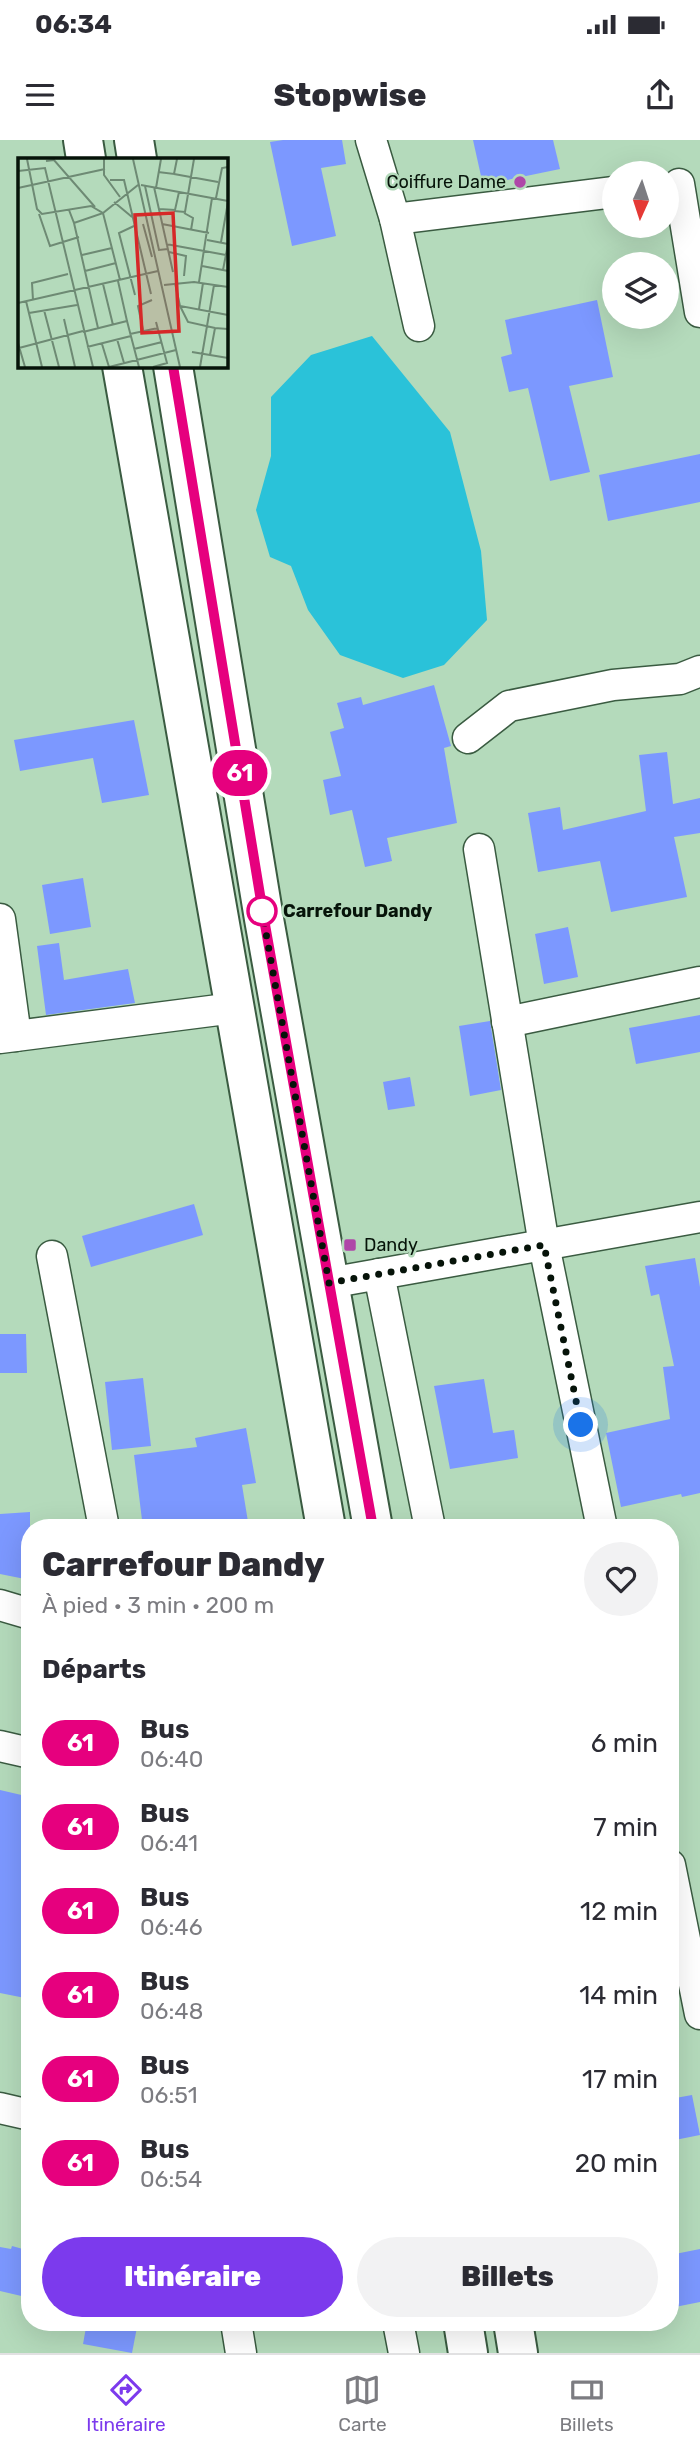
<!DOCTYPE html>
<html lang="fr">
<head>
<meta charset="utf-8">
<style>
	:root { --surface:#fff; --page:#f2f2f3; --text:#2b2b33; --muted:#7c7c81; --line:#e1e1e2; --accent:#7c3aed }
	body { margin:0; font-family:Rubik,sans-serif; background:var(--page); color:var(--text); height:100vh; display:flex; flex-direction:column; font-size:26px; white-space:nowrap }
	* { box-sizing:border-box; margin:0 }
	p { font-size:23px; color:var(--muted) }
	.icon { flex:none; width:38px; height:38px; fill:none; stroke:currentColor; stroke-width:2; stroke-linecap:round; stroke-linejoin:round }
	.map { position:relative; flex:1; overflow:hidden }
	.side { position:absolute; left:21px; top:1379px; width:658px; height:812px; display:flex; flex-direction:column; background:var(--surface); border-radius:28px; box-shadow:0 7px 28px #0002 }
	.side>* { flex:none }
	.badge { padding:0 14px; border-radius:23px; font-size:24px; line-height:46px }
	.needle { width:46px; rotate:183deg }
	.fabs { position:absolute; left:602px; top:21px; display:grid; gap:14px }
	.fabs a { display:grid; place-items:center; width:77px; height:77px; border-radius:50%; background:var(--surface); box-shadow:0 7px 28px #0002; font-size:35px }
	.you { position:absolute; width:35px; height:35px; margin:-18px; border:5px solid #fff; border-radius:50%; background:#1a73e8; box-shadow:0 0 0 10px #1a73e833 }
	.map>.badge { position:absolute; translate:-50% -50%; box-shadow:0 0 0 4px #fff }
	h2 { padding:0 21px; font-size:26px; line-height:63px }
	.round { display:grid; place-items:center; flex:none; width:74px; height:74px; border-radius:37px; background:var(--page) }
	.overview { display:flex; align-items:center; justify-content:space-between; height:119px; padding:0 21px }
	h1 { font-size:33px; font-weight:800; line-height:52px }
	.primary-button { display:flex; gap:14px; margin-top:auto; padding:14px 21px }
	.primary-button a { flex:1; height:80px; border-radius:42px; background:var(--accent); color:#fff; font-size:28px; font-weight:800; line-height:80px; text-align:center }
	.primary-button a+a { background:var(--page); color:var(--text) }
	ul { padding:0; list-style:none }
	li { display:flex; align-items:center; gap:21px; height:84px; padding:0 21px }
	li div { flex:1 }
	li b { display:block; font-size:26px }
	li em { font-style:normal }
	li .badge { min-width:77px; font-weight:700; text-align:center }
	.status { display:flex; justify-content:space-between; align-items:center; height:49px; padding:0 35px; background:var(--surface); direction:ltr }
	.status svg { height:19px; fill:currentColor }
	header { display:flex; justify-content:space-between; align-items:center; height:91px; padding:0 21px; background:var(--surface); font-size:32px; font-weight:800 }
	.menu { display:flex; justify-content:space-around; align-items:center; height:98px; border-top:2px solid var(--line); background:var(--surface); font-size:19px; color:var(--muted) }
	.menu a { display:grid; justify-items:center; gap:4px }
	.menu .active { color:var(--accent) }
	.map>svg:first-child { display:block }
	.water { fill:#2ac2d9 }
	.building { fill:#7c98ff }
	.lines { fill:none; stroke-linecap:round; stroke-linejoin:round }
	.minor-casing { stroke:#3a5b41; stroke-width:33 }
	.primary-casing { stroke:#3a5b41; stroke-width:42 }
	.minor { stroke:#fff; stroke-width:30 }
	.primary { stroke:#fff; stroke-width:38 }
	.line-casing { stroke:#fff; stroke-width:16 }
	.line { stroke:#e6007e; stroke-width:10 }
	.walk { stroke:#061309; stroke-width:7; stroke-dasharray:0 12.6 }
	.poi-dot { fill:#af46a8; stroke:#b4dabb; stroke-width:2.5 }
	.stop-dot { fill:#fff; stroke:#e6007e; stroke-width:3.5 }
	.labels { text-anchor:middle; stroke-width:5; stroke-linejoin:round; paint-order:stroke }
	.poi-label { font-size:18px; fill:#061309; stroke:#b4dabb; text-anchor:end }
	.stop-label { font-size:18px; font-weight:bold; fill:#061309; stroke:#b4dabb; text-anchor:start }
	.inset-road { fill:none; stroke:#6e8a74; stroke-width:2 }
	.view { fill:#d62828; fill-opacity:0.15; stroke:#d62828; stroke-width:3.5 }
	.inset-edge { fill:none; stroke:#061309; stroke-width:3.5 }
</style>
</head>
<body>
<div class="status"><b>06:34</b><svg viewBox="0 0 49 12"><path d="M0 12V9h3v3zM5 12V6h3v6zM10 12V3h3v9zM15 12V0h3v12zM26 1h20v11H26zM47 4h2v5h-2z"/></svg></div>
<header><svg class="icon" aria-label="menu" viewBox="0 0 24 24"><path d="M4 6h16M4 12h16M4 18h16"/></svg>Stopwise<svg class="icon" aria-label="share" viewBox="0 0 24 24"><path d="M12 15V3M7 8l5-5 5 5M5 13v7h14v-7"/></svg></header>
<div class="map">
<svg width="700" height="2213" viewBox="0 0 700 2213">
	<rect width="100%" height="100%" fill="#b4dabb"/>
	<path class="water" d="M372,196L450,292L481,411L487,480L444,525L403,538L340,515L308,470L291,426L270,417L256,370L271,316V257L311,215Z"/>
	<g class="building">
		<path d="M283,0H342L346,24L321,28L336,96L292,106L270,2Z"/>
		<path d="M473,0H553L560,29L483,45Z"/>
		<path d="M597,160L613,237L569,246L590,332L550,341L528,248L509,252L501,217L512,214L505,180Z"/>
		<path d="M700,314V362L608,381L599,335Z"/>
		<path d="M434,545L451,606L444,608L457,683L387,698L392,721L365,727L352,670L330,675L323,640L341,636L330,592L344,588L337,563L361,557L363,565Z"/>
		<path d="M134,580L149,655L102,663L93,618L20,631L14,600Z"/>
		<path d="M667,612L673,664L700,658V693L674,697L687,757L611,772L600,721L538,732L528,673L560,667L563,690L646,671L639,615Z"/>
		<path d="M83,738L91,787L50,794L42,745Z"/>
		<path d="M568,787L578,837L544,844L535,794Z"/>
		<path d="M59,803L64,840L128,829L135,863L46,875L37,806Z"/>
		<path d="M700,875V912L636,924L629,888Z"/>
		<path d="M490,881L501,950L470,956L459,886Z"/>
		<path d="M410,937L415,966L388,970L383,942Z"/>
		<path d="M194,1064L203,1095L91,1127L82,1096Z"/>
		<path d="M695,1118L700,1147V1353L682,1357L681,1354L621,1367L606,1293L670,1279L663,1227L674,1226L659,1154L651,1156L645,1126Z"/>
		<path d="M0,1194H26L27,1233H0Z"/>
		<path d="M143,1238L151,1306L112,1310L105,1242Z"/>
		<path d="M484,1239L493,1293L514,1290L518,1318L450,1329L434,1246Z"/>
		<path d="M246,1288L256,1343L242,1345L249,1388H143L134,1315L197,1307L195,1298Z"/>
		<path d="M30,1372V1440L0,1434V1374Z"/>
		<path d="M0,1650L30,1657V1859L0,1853Z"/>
		<path d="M692,1955L700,1995L670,2001V1959Z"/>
		<path d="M12,2106L30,2111V2158L0,2151V2107L11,2109Z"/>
		<path d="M700,2109V2162L670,2168V2115Z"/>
		<path d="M87,2182H138L132,2213L83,2204Z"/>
	</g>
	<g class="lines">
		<defs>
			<g id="minor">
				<path d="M371,0L395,79L419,186"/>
				<path d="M679,44L700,172"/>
				<path d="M395,79L614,52"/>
				<path d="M468,598L509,566L613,545L680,539L700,531"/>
				<path d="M479,709L544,1105L602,1388"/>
				<path d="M0,779L16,896"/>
				<path d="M507,882L700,842"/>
				<path d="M0,898L234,868"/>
				<path d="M52,1116L104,1388"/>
				<path d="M379,1134L430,1388"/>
				<path d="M329,1143L700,1077"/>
				<path d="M0,1465L30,1474"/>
				<path d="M0,1606L30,1613"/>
				<path d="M670,1725L700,1874"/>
				<path d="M0,1968L30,1975"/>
				<path d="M236,2182L241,2213"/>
				<path d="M398,2182L404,2213"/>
			</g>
			<g id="primary">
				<path d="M83,0L86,19"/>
				<path d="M134,0L137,19"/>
				<path d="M122,226L326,1388"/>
				<path d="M173,226L264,779L373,1388"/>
				<path d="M463,2182L468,2213"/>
				<path d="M513,2182L518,2213"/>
			</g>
		</defs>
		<use href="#minor" class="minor-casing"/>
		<use href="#primary" class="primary-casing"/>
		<use href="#minor" class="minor"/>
		<use href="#primary" class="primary"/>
	</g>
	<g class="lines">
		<defs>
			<path id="line" d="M173,226L264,779L373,1388"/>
		</defs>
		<use href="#line" class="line-casing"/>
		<use href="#line" class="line"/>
		<path class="walk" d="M262,771L329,1143L544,1105L581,1285"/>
	</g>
	<g class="poi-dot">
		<circle cx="520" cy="42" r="7"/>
		<rect x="343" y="1098" width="14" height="14" rx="3.5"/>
	</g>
	<circle class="stop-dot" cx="262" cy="771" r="14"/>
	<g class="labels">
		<g class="poi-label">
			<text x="506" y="48">Coiffure Dame</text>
			<text x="364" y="1111" text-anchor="start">Dandy</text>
		</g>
		<g class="stop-label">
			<text x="283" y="777">Carrefour Dandy</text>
		</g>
	</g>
	<g transform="translate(18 18)">
		<rect width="210" height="210" fill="#b4dabb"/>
		<path class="inset-road" d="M9,1L19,51L24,56L73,48L85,55L120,27M86,1V17L102,39M115,1L162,209M28,3L36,2L77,49M0,13L27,10L75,209M140,14L156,16L159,1M156,16L200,24M92,22H106L133,136M123,27L210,43M127,28L141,92L150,91M136,29L155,114M0,30L87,11M138,30L143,1M198,40L204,10L210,9M96,44L114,59M141,51L157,52L161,34M51,52L56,65L85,55L102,122M156,53L167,54L176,1M166,55L175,60L173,72M21,56L32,88L61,79M56,65L80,170M125,66L134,99M144,66L191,75M116,68L101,75L117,137M189,82L210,86M203,84L210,44M148,86L208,97M151,94L168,98L166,118M64,97L94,90M184,108L210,113M205,112L210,86M67,113L98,105M181,124L194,40M157,125L162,148L210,157M85,126L95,167M146,127L176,124L210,129M15,142L14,125L50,116M8,143L24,209M0,145L140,113M162,148L170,164L197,170M181,151L185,125M26,152L41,209M11,155L59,147M46,161L57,209M109,163L121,209M125,172L120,148L134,142M65,174L109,163L100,123M112,176L140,170M99,181L106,205M0,185L7,209M84,186L91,209M69,189L113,178M1,190L65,173M116,191L144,184M174,194L210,200M192,197L197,170L210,171M91,209L158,192M135,209L149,205L138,164M182,209L196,127"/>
		<path class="view" d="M155,55L161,173L124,175L117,57Z"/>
		<rect width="210" height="210" class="inset-edge"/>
	</g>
</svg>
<div class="fabs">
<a><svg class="needle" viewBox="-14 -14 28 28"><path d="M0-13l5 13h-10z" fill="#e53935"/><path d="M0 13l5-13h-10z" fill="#7c7c81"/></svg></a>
<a><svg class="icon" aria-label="layers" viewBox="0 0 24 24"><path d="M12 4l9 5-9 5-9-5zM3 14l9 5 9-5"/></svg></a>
</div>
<div class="you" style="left:581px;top:1285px"></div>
<b class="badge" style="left:240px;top:633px;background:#e6007e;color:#fff">61</b>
<section class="side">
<div class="overview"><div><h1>Carrefour Dandy</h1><p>À pied · 3 min · 200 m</p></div><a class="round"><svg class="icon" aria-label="heart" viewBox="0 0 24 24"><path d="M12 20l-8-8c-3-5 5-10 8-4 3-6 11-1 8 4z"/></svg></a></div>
<h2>Départs</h2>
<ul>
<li><span class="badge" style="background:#e6007e;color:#fff">61</span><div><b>Bus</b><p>06:40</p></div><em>6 min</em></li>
<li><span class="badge" style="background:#e6007e;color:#fff">61</span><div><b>Bus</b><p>06:41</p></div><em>7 min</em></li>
<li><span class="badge" style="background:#e6007e;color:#fff">61</span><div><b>Bus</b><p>06:46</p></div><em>12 min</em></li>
<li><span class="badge" style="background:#e6007e;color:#fff">61</span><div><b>Bus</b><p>06:48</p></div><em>14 min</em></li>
<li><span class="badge" style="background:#e6007e;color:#fff">61</span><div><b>Bus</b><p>06:51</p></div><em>17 min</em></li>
<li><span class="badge" style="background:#e6007e;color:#fff">61</span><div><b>Bus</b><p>06:54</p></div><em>20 min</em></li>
</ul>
<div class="primary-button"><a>Itinéraire</a><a>Billets</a></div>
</section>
</div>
<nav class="menu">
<a class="active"><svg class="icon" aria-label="directions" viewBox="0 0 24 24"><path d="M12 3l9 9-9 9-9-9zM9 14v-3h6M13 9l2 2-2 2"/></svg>Itinéraire</a>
<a><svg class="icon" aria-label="map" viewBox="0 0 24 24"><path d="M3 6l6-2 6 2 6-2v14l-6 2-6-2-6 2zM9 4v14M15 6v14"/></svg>Carte</a>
<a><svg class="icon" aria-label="tickets" viewBox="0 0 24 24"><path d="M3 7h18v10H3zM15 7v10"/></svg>Billets</a>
</nav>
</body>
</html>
